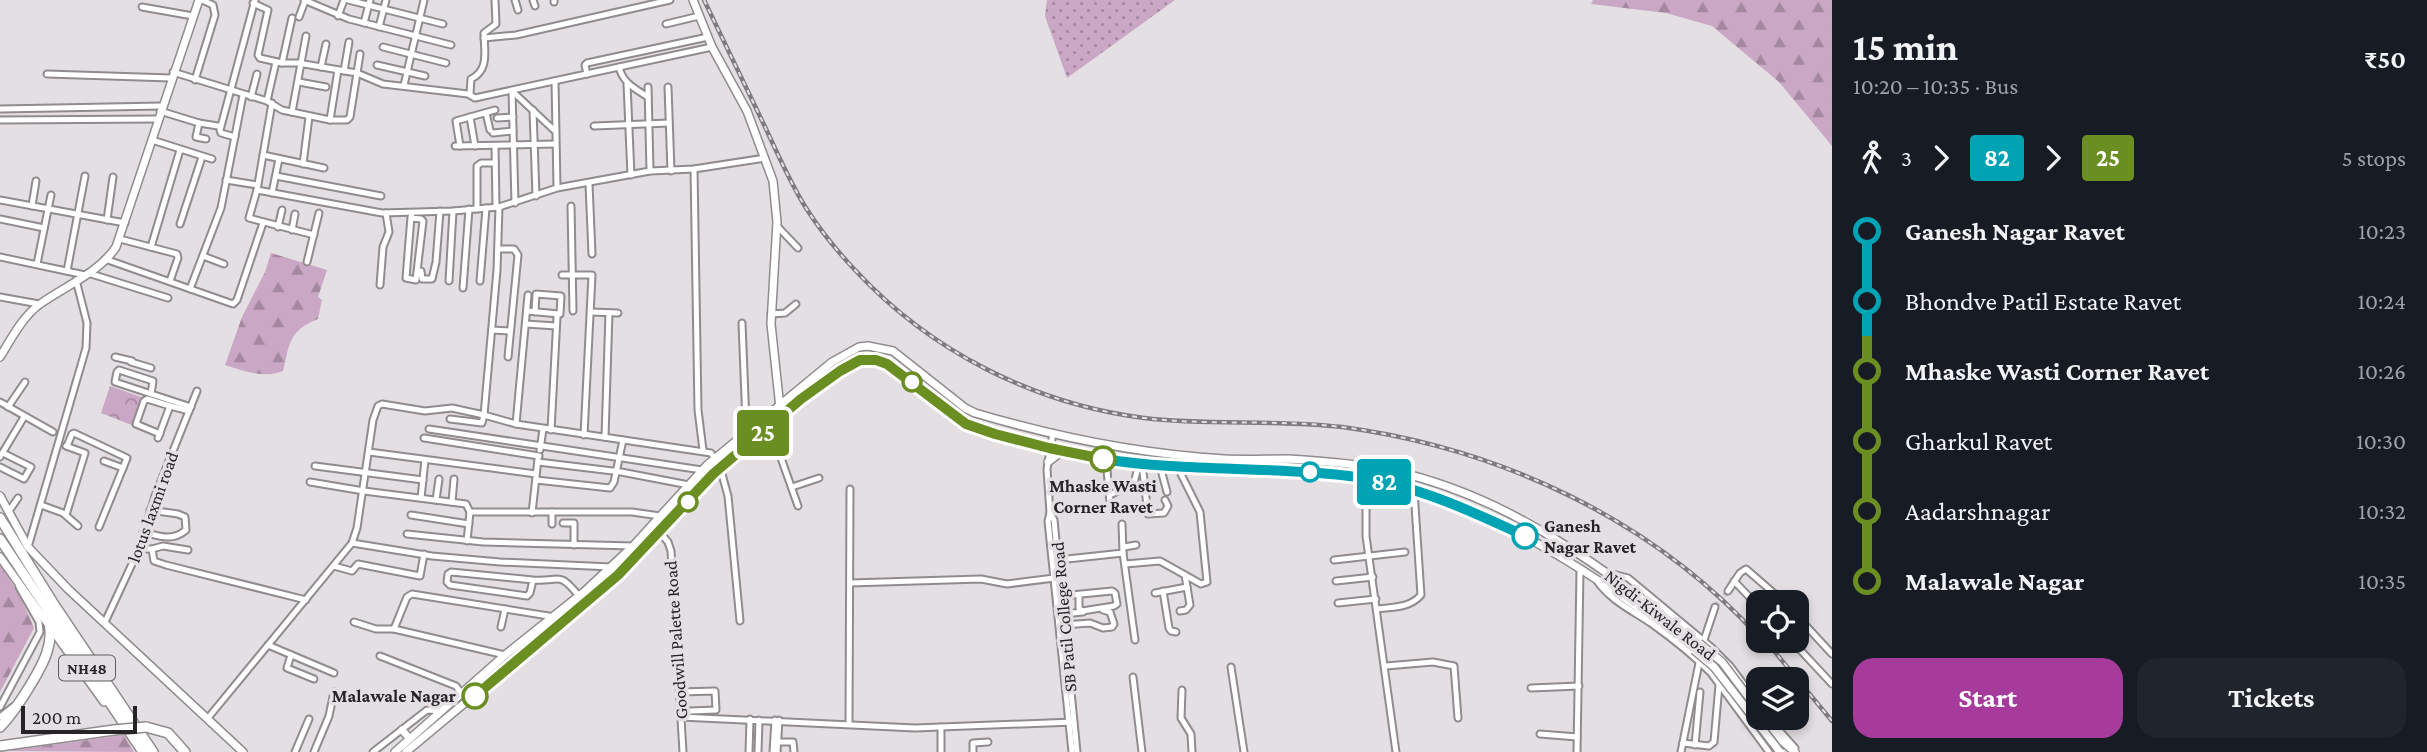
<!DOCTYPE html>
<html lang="en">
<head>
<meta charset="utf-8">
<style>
	:root { --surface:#171b24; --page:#20242c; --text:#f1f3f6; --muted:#9ea1a6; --accent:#a63b9c }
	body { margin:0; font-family:"Crimson Pro",serif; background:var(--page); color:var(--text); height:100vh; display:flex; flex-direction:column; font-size:26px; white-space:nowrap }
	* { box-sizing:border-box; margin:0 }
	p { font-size:23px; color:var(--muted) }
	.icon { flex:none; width:38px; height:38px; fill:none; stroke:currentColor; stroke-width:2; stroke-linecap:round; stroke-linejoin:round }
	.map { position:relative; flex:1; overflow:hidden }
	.sheet { display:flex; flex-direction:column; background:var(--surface); width:595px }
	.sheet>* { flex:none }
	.badge { padding:0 14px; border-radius:5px; font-size:24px; line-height:46px }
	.buttons { position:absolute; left:1746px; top:590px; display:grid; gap:14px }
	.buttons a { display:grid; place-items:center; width:63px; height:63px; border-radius:14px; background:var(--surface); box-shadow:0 4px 10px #0003; font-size:35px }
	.scale { position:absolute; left:21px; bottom:18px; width:116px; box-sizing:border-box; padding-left:7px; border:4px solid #262426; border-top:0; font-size:19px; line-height:24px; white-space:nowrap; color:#262426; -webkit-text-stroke:5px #e4dfe3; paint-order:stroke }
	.map>.badge { position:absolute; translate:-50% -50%; box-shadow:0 0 0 4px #fff }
	.legs { display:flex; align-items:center; gap:10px; height:77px; padding:0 21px; font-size:23px }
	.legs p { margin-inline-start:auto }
	.headline { display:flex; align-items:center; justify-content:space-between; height:119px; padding:0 21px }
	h1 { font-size:38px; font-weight:700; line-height:52px }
	.cta { display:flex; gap:14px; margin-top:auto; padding:14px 21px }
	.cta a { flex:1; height:80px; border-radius:21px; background:var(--accent); color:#fff; font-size:28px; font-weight:700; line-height:80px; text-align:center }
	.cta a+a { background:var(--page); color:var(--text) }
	ul { padding:0 21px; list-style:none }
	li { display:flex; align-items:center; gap:24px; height:70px; font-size:26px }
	li i { display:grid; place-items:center; width:10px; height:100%; margin:0 9px; background:currentColor }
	li i::after { content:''; width:18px; height:18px; margin:-9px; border:5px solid; border-radius:50%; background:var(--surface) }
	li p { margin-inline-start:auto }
	li:first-child i { background:linear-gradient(#0000 50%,currentColor 0) }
	li:last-child i { background:linear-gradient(currentColor 50%,#0000 0) }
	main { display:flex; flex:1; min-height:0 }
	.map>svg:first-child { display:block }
	.grass { fill:url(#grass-dots) }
	.forest { fill:url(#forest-firs) }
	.park { fill:url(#park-crowns) }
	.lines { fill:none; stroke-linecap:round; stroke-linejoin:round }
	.minor-tunnel { stroke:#bebabd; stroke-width:5; stroke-dasharray:5 2.5; stroke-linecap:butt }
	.minor-casing { stroke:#908b8f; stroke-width:9 }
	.major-casing { stroke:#908b8f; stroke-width:10 }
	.highway-casing { stroke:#908b8f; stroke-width:12 }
	.minor { stroke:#fff; stroke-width:5 }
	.major { stroke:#fff; stroke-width:7 }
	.highway { stroke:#fff; stroke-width:9 }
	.rail-casing { stroke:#7e7b7e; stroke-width:4.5 }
	.rail { stroke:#e4dfe3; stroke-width:2; stroke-dasharray:5; stroke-linecap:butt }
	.major-bridge-casing { stroke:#908b8f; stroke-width:10; stroke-linecap:butt }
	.highway-bridge-casing { stroke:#908b8f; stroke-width:12; stroke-linecap:butt }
	.major-bridge { stroke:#fff; stroke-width:7 }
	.highway-bridge { stroke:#fff; stroke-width:9 }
	.line-1-casing { stroke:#fff; stroke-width:16 }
	.line-2-casing { stroke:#fff; stroke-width:16 }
	.line-1 { stroke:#00a3b4; stroke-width:10 }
	.line-2 { stroke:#6b8e23; stroke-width:10 }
	.stop-2-dot { fill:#fff; stroke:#6b8e23; stroke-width:3.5 }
	.stop-1-dot { fill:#fff; stroke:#00a3b4; stroke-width:3.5 }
	.labels { text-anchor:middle; stroke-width:7; stroke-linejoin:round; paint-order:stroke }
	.shield { fill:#e4dfe3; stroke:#5f5c5f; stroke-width:2 }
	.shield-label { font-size:16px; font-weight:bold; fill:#262426 }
	.stop-label { font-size:18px; font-weight:bold; fill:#262426; stroke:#e4dfe3 }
	.street-label { font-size:18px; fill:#262426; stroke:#e4dfe3 }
</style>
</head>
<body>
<main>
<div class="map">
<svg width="1832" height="752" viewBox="0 0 1832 752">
	<defs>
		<pattern id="grass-dots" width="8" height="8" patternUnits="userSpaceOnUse" patternTransform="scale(1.75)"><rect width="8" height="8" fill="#caa7c4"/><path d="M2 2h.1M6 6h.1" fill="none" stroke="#a4889f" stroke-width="1.8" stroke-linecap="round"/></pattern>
		<pattern id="forest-firs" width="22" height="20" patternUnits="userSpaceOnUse" patternTransform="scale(1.75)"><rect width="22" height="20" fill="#caa7c4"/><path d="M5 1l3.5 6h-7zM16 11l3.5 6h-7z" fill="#a4889f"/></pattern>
		<pattern id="park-crowns" width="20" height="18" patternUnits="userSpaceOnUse" patternTransform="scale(1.75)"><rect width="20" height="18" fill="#caa7c4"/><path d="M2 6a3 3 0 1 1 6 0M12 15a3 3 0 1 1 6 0" fill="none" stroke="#a4889f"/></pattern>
	</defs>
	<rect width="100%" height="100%" fill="#e4dfe3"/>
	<path class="grass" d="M1047,0H1175L1067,78L1045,16Z"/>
	<g class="forest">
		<path d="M1593,0H1832V146L1779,82L1712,26L1666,13L1591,4Z"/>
		<path d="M271,253L327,270L318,297L322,300L318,319C289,331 290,342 283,371C263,379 245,371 225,365L242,317L265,272Z"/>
		<path d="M0,563L20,596L34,628L0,692Z"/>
		<path d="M124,735L134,752L7,751Z"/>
	</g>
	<path class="park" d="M110,386L144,398L134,426L101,413Z"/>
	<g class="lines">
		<path class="minor-tunnel" d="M1715,607L1728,591"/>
		<defs>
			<g id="minor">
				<path d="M304,0L349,19L451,45"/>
				<path d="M348,0L443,24"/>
				<path d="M515,0L518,10"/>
				<path d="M533,0L535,6"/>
				<path d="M554,0V2"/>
				<path d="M253,3L268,10L258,55L260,58L282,63H298L357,73L383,84L468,94L475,98L712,47"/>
				<path d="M142,7L193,16"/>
				<path d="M338,16L344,0"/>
				<path d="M299,17L305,1"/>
				<path d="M364,23L370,0"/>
				<path d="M666,24L699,16"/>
				<path d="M379,27L386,0"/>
				<path d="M484,38L516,35L670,0"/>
				<path d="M383,47L446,63"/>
				<path d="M282,63L292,18"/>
				<path d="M377,65L425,76"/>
				<path d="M321,67L326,44"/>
				<path d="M619,67C623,83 634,88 648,97"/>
				<path d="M344,71L349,42"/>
				<path d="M173,72L267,101L282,110L330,120H347L350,117L360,54"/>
				<path d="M47,74L171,78"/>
				<path d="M587,74L585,65L587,63L708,37"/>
				<path d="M195,80L215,15L213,5L202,0"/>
				<path d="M555,81L557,188"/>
				<path d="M299,82L326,87"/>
				<path d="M627,84L631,175"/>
				<path d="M404,85L424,0"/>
				<path d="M648,87L650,171"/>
				<path d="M668,87L671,171"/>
				<path d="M512,91L515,203"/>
				<path d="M512,91L555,131"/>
				<path d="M470,94L471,79C490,70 484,50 484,33L496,24L495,0"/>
				<path d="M251,97L257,74"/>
				<path d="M267,101L276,62"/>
				<path d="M272,103L257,190L249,218L314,235"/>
				<path d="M0,109L162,106"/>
				<path d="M533,110L536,196"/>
				<path d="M160,111L199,123L218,126"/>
				<path d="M292,112L306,36"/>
				<path d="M486,113L490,130"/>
				<path d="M497,118L513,117"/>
				<path d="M0,120L158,119"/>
				<path d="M330,120L338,70"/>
				<path d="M199,123L196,137L206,139"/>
				<path d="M594,126L669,123"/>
				<path d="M493,133L513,131"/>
				<path d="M235,137L221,133L220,130L255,0"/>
				<path d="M152,140L212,159"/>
				<path d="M455,146L555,144"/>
				<path d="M460,146L456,121L470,117"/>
				<path d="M475,146L470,117L495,110"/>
				<path d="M495,146L496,207"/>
				<path d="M263,155L324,168"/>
				<path d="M303,164L309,117"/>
				<path d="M694,169L698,410L703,450"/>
				<path d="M276,176L381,196"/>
				<path d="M226,180L257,185"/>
				<path d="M589,184L592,254"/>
				<path d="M257,190L382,213L453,211L499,207L557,188L650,171L694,169L765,158"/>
				<path d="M272,193L279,159"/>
				<path d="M0,200L125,223"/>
				<path d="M32,206L36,181"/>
				<path d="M571,206L573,311"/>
				<path d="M499,207L497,270L484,415L516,424L711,453L720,467L728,496L740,621"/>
				<path d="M477,209V166L481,163H495"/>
				<path d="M411,218L421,219L423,221L416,280L406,278L411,217L412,213"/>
				<path d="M0,219L44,228"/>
				<path d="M107,220L113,177"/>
				<path d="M180,224L202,157"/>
				<path d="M777,226L798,248"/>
				<path d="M278,227L282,210"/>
				<path d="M292,230L295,214"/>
				<path d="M120,239L177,254L178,258L170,281"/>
				<path d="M151,247L180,150"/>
				<path d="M498,249H514L518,255L508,357"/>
				<path d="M203,256L224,264"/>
				<path d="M0,257L85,275"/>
				<path d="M105,259L233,304L237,300L263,223"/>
				<path d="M307,262L319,213"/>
				<path d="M37,264L51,195"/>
				<path d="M67,271L85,176"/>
				<path d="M421,271L422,279H432L436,262L440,211"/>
				<path d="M88,273L168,298"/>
				<path d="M562,275H592L584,435"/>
				<path d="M449,281L453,211"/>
				<path d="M480,281L486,208"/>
				<path d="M380,285L383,247L389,232L386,213"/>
				<path d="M463,288L469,209"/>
				<path d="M190,289L221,208L243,95"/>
				<path d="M0,297L39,304"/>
				<path d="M527,311L559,314H560L561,296L536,294L535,312"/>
				<path d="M591,312L618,313"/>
				<path d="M771,314L785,313L796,304"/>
				<path d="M742,323L746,423L749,432"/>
				<path d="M526,324L556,326"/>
				<path d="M492,330L510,331"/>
				<path d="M115,357L132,361"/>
				<path d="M131,362L151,368"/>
				<path d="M151,394L153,381L119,370L117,372L115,382L191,407"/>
				<path d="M0,402L53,432"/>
				<path d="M8,407L25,382"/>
				<path d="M516,424L528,295"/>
				<path d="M770,427L798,506"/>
				<path d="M429,429L702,470"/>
				<path d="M551,430L557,317"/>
				<path d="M1053,433L1047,469L1050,513L1048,521L1072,752"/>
				<path d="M160,434L136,424L144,401L147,399L170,406"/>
				<path d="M605,437L609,313"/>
				<path d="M158,438L170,406L189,411"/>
				<path d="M424,438L539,456"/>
				<path d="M66,446L85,453L66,515"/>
				<path d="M67,446L72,434L74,433L127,458L123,468L104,461"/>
				<path d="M540,450L543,429"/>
				<path d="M369,452L536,474"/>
				<path d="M0,457L24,417"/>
				<path d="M1106,459L1110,503"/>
				<path d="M538,462L621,472L689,485"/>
				<path d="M1142,464L1148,514L1164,513L1168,506L1165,500"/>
				<path d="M315,466L423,480"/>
				<path d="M1160,466L1167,492"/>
				<path d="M0,467L24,479L31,467L3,453"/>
				<path d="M1366,478V536L1396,752"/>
				<path d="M536,480L610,488L614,482L623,440"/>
				<path d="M310,482L364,491L466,504L470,512L467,541"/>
				<path d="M792,487L819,478"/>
				<path d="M1112,494L1134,483L1139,463"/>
				<path d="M421,498L425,460"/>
				<path d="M436,500L439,479"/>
				<path d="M452,502L454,479"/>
				<path d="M41,505L63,513L78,526"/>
				<path d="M9,511L18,498"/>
				<path d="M470,512H632L660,516"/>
				<path d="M552,512V524"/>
				<path d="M532,513L538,459"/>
				<path d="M1050,513L1054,520L1077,752"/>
				<path d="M411,515L469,524"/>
				<path d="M563,523H574V545"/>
				<path d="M1122,524L1123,553"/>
				<path d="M99,527L123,468"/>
				<path d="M648,531L656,528L668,542L671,551L683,752"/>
				<path d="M143,532C159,536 172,542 186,530L185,517L178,514L150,510"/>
				<path d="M407,534L483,542L633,546"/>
				<path d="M352,543L432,556L500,562L611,567"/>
				<path d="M28,547L86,348L87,323L76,280"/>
				<path d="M1124,547L1136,545"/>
				<path d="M139,549H152L154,561L166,565L306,600"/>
				<path d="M152,549L163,546L188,550"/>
				<path d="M1058,560L1123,553L1135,640"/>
				<path d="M1334,560L1405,552"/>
				<path d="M1125,564L1160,561L1201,584L1207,582L1200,512L1178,468"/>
				<path d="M334,566L352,571L358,564L420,576L424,554"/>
				<path d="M1609,573L1628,578L1711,647L1730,666L1759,705"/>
				<path d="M533,580L451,572L448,574L447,582L450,585L527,596L530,593L533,580C561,582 558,570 579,596"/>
				<path d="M1336,581L1373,577"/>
				<path d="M1597,581C1611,601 1633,611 1652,624C1673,639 1693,655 1711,673L1769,752"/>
				<path d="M1734,581L1759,607"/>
				<path d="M850,583L981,579L1007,584L1054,578"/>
				<path d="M1163,591L1169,628L1171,631L1176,632"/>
				<path d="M1728,591L1740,573L1746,569L1784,602"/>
				<path d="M1155,593L1187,587"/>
				<path d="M1061,596L1112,591L1115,593L1117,604L1114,606L1082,611L1079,608V595"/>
				<path d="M1338,603L1376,599"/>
				<path d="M1377,609C1393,607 1410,608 1421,595L1414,491"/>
				<path d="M1180,611L1186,610L1190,605L1185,575"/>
				<path d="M1063,614L1083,612"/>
				<path d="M1797,616L1832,654"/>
				<path d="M105,622L139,549L155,496L197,391"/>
				<path d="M354,622L376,629H394L505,655"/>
				<path d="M1064,625L1090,623L1103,628L1112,627L1114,624L1110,612L1103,610"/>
				<path d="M501,627L505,609"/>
				<path d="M394,629L407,597L412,594L555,617L561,623"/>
				<path d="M1791,640L1832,684"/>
				<path d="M1703,643L1715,607"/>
				<path d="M268,645L334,673"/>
				<path d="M291,655L287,668L314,679"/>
				<path d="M380,656L456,686L461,693"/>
				<path d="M1386,666L1433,662L1454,666L1458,718"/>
				<path d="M1231,667L1244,752"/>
				<path d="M1133,677L1142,752"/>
				<path d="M1531,688L1579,686"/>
				<path d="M1182,690L1181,718L1191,734L1192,752"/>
				<path d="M680,692L715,691L716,710L690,711"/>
				<path d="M0,707L40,632L39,622L19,587"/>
				<path d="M0,717L14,706"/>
				<path d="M681,717L915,728L1074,722"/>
				<path d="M208,718L352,543L357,528L373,420L378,406L382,404L425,411L452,408L484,415L482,423L450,419"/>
				<path d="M1768,718L1795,748"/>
				<path d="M849,724L850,489"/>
				<path d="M1540,734L1577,737"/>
				<path d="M778,742H793L794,752"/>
				<path d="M1683,743L1709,746L1714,742L1719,685"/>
				<path d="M1695,745L1700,692"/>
				<path d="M295,752L309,719"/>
				<path d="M314,752L329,716L334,692"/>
				<path d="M373,752L427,710L442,711"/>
				<path d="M749,752L750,719"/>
				<path d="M758,752L759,720"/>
				<path d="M773,752L775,720"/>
				<path d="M777,752L779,720"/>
				<path d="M941,752V727"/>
				<path d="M973,752V743L988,742"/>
				<path d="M1577,752L1580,570"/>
				<path d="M1681,752L1699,663"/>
			</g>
			<g id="major">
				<path d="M693,0L712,47L747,111L773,181L777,222L771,324L780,408"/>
				<path d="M0,357C11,339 23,316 40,304C65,286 99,273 116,247L199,0"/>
				<path d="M1048,462L1061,452"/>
				<path d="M0,496L28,547L68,589L243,752"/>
				<path d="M0,557L104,702"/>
				<path d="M1764,718L1782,741L1795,752"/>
				<path d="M402,730L410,739"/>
				<path d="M395,752L505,655L585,591L633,546L707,465L832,362L859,347L868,346L893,351L965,408L975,413C1056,437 1140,454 1224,459C1246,460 1267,459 1288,459C1323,461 1359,464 1393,471C1510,496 1608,571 1699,643"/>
				<path d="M406,752L618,575L713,474L801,399L840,371L860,360H876L896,369C918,387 942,413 968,424C985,432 1005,437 1023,441C1081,457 1141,468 1201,469C1262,471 1325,468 1385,482C1500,510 1602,578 1694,650"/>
			</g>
			<g id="highway">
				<path d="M0,518L53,603L153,752"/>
				<path d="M0,539L143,752"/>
				<path d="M0,727C14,713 41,671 47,652C51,640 51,626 47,614"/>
				<path d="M146,727L168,733L185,752"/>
				<path d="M0,746L114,730"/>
			</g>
		</defs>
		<use href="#minor" class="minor-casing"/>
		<use href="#major" class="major-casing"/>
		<use href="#highway" class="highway-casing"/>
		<use href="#minor" class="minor"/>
		<use href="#major" class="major"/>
		<use href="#highway" class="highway"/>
		<defs>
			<g id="rail">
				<path d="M704,0C725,44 746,87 767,131C779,157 791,184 806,208C820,230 837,251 855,270C930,351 1034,404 1144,418C1209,426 1276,419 1342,427C1499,448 1652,519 1759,637"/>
				<path d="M1765,640L1832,721"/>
			</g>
		</defs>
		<use href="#rail" class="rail-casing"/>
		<use href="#rail" class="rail"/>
		<defs>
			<g id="major-bridge">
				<path d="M1699,643L1722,662L1759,711"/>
				<path d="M1694,650L1714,667L1780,752"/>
			</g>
			<path id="highway-bridge" d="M114,730L146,727"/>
		</defs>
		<use href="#major-bridge" class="major-bridge-casing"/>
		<use href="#highway-bridge" class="highway-bridge-casing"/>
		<use href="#major-bridge" class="major-bridge"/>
		<use href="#highway-bridge" class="highway-bridge"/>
	</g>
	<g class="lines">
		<defs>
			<path id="line-1" d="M1103,459C1185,472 1267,466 1349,476C1411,483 1469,510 1525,536"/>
			<path id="line-2" d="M475,696L618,575L713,474L801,399L840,371L860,360H876L887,364L966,424L995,434L1049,448L1103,459"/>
		</defs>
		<use href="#line-1" class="line-1-casing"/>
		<use href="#line-2" class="line-2-casing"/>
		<use href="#line-1" class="line-1"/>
		<use href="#line-2" class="line-2"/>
	</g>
	<g class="stop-2-dot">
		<circle cx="912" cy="382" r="9"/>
		<circle cx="1103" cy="459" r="12"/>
		<circle cx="688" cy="502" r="9"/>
		<circle cx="475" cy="696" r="12"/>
	</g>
	<g class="stop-1-dot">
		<circle cx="1310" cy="472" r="9"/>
		<circle cx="1525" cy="536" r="12"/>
	</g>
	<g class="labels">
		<rect class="shield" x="59" y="655.5" width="56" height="25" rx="5"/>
		<g class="shield-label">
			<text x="87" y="674">NH48</text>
		</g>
		<g class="stop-label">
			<text x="1103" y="492">Mhaske Wasti<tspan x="1103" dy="21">Corner Ravet</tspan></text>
			<text x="1544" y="532" text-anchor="start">Ganesh<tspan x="1544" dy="21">Nagar Ravet</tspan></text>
			<text x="456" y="702" text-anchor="end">Malawale Nagar</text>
		</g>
		<g class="street-label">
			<text transform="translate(153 507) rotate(-70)" y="6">lotus laxmi road</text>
			<text transform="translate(1660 615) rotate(38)" y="6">Nigdi-Kiwale Road</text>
			<text transform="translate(1064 617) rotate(-95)" y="6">SB Patil College Road</text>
			<text transform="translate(676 640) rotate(-94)" y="6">Goodwill Palette Road</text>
		</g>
	</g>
</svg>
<div class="buttons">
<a><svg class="icon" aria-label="locate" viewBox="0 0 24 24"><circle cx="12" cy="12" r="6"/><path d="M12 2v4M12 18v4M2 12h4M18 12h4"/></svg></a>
<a><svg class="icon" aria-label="layers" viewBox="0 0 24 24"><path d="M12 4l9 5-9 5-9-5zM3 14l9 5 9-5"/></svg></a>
</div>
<div class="scale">200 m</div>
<b class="badge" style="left:1384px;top:482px;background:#00a3b4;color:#fff">82</b>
<b class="badge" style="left:763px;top:433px;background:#6b8e23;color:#fff">25</b>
</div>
<section class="sheet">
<div class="headline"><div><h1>15 min</h1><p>10:20 – 10:35 · Bus</p></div><b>₹50</b></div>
<div class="legs"><svg class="icon" aria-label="walk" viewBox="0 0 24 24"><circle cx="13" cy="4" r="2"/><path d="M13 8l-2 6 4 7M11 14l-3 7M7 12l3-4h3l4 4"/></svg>3<svg class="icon" aria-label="forward" viewBox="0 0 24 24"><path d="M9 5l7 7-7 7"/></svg><b class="badge" style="background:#00a3b4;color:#fff">82</b><svg class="icon" aria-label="forward" viewBox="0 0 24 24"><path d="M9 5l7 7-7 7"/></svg><b class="badge" style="background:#6b8e23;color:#fff">25</b><p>5 stops</p></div>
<ul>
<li><i style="color:#00a3b4"></i><b>Ganesh Nagar Ravet</b><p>10:23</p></li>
<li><i style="color:#00a3b4"></i><span>Bhondve Patil Estate Ravet</span><p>10:24</p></li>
<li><i style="color:#6b8e23"></i><b>Mhaske Wasti Corner Ravet</b><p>10:26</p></li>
<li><i style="color:#6b8e23"></i><span>Gharkul Ravet</span><p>10:30</p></li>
<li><i style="color:#6b8e23"></i><span>Aadarshnagar</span><p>10:32</p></li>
<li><i style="color:#6b8e23"></i><b>Malawale Nagar</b><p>10:35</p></li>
</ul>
<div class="cta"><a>Start</a><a>Tickets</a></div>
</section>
</main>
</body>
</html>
